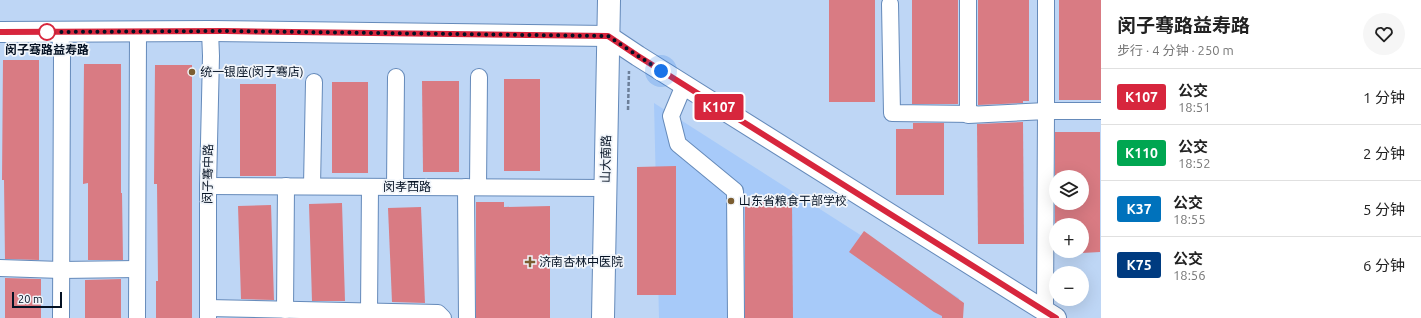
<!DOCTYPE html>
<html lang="zh">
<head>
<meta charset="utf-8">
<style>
	:root { --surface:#fff; --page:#f6f6f6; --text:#222; --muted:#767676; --line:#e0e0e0 }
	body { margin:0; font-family:Ubuntu,"Noto Sans SC",sans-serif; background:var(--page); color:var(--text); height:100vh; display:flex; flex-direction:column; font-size:15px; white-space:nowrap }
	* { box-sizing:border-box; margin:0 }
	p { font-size:13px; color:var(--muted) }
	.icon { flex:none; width:22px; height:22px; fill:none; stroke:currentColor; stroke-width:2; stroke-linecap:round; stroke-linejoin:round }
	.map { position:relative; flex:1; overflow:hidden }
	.side { display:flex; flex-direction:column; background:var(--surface); width:320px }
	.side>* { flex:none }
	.badge { padding:0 8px; border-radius:3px; font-size:14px; line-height:26px }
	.controls { position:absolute; left:1049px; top:170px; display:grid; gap:8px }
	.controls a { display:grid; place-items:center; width:40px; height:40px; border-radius:50%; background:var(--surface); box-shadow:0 4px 16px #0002; font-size:20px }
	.scale { position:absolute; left:12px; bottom:10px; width:50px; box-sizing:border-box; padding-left:4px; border:2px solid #041123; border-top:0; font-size:11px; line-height:14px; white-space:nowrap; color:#041123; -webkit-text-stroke:3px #f1f5fa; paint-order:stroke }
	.you { position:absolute; width:20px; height:20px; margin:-10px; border:3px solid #fff; border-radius:50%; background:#1a73e8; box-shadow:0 0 0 6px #1a73e833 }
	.map>.badge { position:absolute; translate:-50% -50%; box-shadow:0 0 0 2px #fff }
	.round { display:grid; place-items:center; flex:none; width:42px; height:42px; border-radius:21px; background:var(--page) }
	.head { display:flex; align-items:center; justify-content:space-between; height:68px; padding:0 16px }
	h1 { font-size:19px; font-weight:700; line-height:30px }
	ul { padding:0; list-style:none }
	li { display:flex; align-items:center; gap:12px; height:56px; padding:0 16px; border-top:1px solid var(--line) }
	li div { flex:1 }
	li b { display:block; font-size:15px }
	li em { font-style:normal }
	li .badge { min-width:44px; font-weight:700; text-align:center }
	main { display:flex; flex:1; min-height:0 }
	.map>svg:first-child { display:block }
	.built { fill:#a7caf9 }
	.building { fill:#d97b83 }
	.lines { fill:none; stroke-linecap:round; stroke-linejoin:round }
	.minor-casing { stroke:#658aba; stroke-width:18 }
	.tertiary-casing { stroke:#658aba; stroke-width:22 }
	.secondary-casing { stroke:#658aba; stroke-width:24 }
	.path { stroke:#6c7f99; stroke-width:2.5; stroke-dasharray:4 2; stroke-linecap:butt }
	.minor { stroke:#fff; stroke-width:16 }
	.tertiary { stroke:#fff; stroke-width:20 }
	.secondary { stroke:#fff; stroke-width:22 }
	.line-casing { stroke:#fff; stroke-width:9 }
	.line { stroke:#d7263d; stroke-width:6 }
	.walk { stroke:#041123; stroke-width:4; stroke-dasharray:0 7.2 }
	.stop-dot { fill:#fff; stroke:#d7263d; stroke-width:2 }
	.poi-dot { fill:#7b5d31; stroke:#f1f5fa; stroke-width:1.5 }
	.labels { text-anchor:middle; stroke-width:3.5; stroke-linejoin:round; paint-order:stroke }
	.stop-label { font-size:12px; font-weight:bold; fill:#041123; stroke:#f1f5fa }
	.poi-label { font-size:12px; fill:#041123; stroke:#f1f5fa; text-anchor:start }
	.street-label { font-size:12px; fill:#041123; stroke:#f1f5fa }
</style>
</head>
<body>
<main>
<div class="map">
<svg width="1101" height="318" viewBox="0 0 1101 318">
	<rect width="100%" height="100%" fill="#bed6f5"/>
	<path class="built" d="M654,103L959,298V318H659Z"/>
	<g class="building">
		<rect x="829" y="0" width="46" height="102"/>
		<rect x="912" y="0" width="46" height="104"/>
		<path d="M978,0H1029V101H1023V103L978,105Z"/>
		<rect x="1059" y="0" width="42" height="100"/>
		<path d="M3,60H39V260L5,259L4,180H2Z"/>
		<path d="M84,64H121V193H122L123,260H88V183L83,184Z"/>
		<path d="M155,65H192V318H156V281H158L157,184H154Z"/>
		<rect x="504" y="79" width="36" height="92"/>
		<path d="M422,81H459V172H423Z"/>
		<rect x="332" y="82" width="36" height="91"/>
		<rect x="240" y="84" width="36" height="92"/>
		<path d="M1023,122L1024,244H978L977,124Z"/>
		<path d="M913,123H944V195H896V129H913Z"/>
		<path d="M1055,132H1100V252L1082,253V225H1055V203H1082V177H1055Z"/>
		<path d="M676,166V295H637V167Z"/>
		<path d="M476,202H504V207L550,206V318H476Z"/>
		<path d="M745,202H792L793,318H745Z"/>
		<path d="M342,203L345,301H312L309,204Z"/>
		<path d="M271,205L274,300L241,299L238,206Z"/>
		<path d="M421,207L425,303L392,302L388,208Z"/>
		<path d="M864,231L964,303L963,318H942V316L934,312L849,252Z"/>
		<path d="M5,278L41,279V318H5Z"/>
		<path d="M121,279V318H85V280Z"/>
	</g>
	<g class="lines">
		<defs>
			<g id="minor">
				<path d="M968,0V115L1046,111L1045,311"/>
				<path d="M1046,0V111H1101"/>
				<path d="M890,4L892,113L974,114"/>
				<path d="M60,33L62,56L61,318"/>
				<path d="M684,85L671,116L678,144L735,191L736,318"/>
				<path d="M208,186L606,188"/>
				<path d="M312,186L314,82"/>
				<path d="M395,187L396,77"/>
				<path d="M466,187L467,318"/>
				<path d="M478,187L479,77"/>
				<path d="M0,268L61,270L137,269"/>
				<path d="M208,308L438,313L443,318"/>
				<path d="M285,310L286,186"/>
				<path d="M369,312L370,187"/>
				<path d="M137,318L138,31"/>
				<path d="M208,318V186L211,56L210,31"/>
			</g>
			<path id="tertiary" d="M0,32L210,31L608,36L638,56L1056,318"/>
			<path id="secondary" d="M603,318L609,0"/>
		</defs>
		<use href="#minor" class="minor-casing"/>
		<use href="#tertiary" class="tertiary-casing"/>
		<use href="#secondary" class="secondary-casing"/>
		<path class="path" d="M628,110L629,71"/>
		<use href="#minor" class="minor"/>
		<use href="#tertiary" class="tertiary"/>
		<use href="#secondary" class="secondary"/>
	</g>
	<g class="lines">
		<defs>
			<path id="line" d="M0,32L225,31L608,36L638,56L1056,318"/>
		</defs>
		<use href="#line" class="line-casing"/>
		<use href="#line" class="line"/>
		<path class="walk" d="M47,32L225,31L608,36L661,71"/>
	</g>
	<circle class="stop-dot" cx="47" cy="32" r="8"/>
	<g class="poi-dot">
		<circle cx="192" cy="72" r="4"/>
		<circle cx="731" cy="201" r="4"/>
		<path d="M528 256h4v4h4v4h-4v4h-4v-4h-4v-4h4z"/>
	</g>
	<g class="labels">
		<g class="stop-label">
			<text x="47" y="54">闵子骞路益寿路</text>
		</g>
		<g class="poi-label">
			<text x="200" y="76">统一银座(闵子骞店)</text>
			<text x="739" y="205">山东省粮食干部学校</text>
			<text x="539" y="266">济南杏林中医院</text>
		</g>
		<g class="street-label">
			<text transform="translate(606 159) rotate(-89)" y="4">山大南路</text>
			<text transform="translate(208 174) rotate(-89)" y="4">闵子骞中路</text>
			<text x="407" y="191">闵孝西路</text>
		</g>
	</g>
</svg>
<div class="controls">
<a><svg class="icon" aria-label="layers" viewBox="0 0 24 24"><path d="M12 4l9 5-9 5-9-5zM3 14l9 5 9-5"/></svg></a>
<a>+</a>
<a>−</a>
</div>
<div class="scale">20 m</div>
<div class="you" style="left:661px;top:71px"></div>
<b class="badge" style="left:719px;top:107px;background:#d7263d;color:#fff">K107</b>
</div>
<section class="side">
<div class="head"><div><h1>闵子骞路益寿路</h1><p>步行 · 4 分钟 · 250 m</p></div><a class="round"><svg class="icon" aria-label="heart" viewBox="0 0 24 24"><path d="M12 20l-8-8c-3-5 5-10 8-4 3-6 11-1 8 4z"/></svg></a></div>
<ul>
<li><span class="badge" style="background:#d7263d;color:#fff">K107</span><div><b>公交</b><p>18:51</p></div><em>1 分钟</em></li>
<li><span class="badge" style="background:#00a651;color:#fff">K110</span><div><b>公交</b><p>18:52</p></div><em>2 分钟</em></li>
<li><span class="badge" style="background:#0072bc;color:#fff">K37</span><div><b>公交</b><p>18:55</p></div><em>5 分钟</em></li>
<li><span class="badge" style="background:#003b80;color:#fff">K75</span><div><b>公交</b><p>18:56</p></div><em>6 分钟</em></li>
</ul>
</section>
</main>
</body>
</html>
